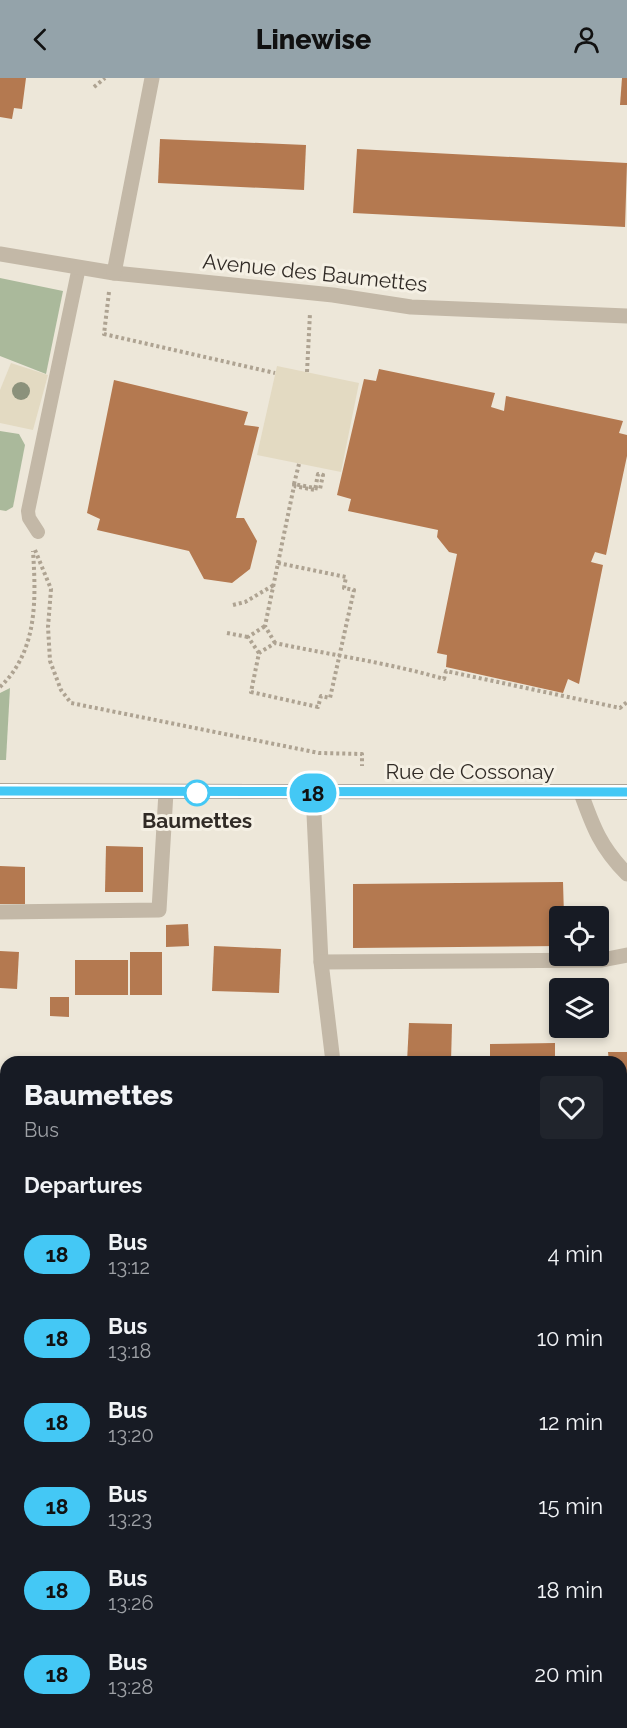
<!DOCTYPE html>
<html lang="en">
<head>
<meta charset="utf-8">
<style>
	:root { --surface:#171b24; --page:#20242c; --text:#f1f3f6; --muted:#9ea1a6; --accent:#94a3aa }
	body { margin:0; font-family:Raleway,sans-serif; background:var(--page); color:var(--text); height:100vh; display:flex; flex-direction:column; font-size:22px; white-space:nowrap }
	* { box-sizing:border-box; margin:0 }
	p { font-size:20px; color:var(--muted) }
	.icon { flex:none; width:33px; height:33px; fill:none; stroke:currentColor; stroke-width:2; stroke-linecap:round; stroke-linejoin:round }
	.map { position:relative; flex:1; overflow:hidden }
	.sheet { position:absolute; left:0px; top:978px; width:627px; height:672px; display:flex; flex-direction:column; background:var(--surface); border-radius:18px 18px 0 0; box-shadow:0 3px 9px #0003 }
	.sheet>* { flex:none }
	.badge { padding:0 12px; border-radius:20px; font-size:21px; line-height:39px }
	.buttons { position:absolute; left:549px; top:828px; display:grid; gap:12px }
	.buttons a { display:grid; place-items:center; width:60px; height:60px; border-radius:6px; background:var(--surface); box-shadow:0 3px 9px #0003; font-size:30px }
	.map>.badge { position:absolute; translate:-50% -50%; box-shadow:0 0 0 3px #fff }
	h2 { padding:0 24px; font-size:22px; line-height:54px }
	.round { display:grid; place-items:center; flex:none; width:63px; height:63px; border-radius:6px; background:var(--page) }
	.head { display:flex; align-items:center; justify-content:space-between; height:102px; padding:0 24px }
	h1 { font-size:28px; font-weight:800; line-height:45px }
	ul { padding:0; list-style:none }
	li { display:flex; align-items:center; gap:18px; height:84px; padding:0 24px }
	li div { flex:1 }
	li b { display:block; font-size:22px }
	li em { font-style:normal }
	li .badge { min-width:66px; font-weight:700; text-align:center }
	header { display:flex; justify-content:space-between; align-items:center; height:78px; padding:0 24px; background:var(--accent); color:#111; font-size:27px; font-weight:800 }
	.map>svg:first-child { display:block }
	.green { fill:#aab99b }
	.plaza { fill:#e3dac2 }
	.building { fill:#b47950 }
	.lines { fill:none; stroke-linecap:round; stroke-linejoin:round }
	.path { stroke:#aea392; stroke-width:4; stroke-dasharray:3 3; stroke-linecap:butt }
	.lane { stroke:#c3b8a7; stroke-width:14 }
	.street { stroke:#c3b8a7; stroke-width:15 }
	.primary { stroke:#706559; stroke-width:15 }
	.tree { fill:#8b917b }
	.line-casing { stroke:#fff; stroke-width:14 }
	.line { stroke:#44c8f5; stroke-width:9 }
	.stop-dot { fill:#fff; stroke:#44c8f5; stroke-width:3 }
	.labels { text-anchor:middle; stroke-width:6; stroke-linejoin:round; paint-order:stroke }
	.street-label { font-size:21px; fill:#312b26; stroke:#f5f0e4 }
	.stop-label { font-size:21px; font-weight:bold; fill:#312b26; stroke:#f5f0e4 }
</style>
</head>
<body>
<header><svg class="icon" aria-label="back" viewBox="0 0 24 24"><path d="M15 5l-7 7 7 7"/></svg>Linewise<svg class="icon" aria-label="person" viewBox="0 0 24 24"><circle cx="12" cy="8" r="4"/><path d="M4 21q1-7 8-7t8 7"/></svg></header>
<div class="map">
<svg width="627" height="1650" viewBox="0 0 627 1650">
	<rect width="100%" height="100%" fill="#ede7d9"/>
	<g class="green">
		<path d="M0,200L63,213L46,296L0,278Z"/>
		<path d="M0,353L19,356L25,367L13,429L6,433L0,432Z"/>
		<path d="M10,610L6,682H0V615Z"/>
	</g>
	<g class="plaza">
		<path d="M11,285L48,297L33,352L0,345V312Z"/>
		<path d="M277,288L359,305L341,394L257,377Z"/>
	</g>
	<g class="building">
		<path d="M0,0H26L22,31L14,30L12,41L0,39Z"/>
		<path d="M622,0H627V27H620Z"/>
		<path d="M160,61L306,67L304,112L158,105Z"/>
		<path d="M357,71L627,85L625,149L353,135Z"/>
		<path d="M379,291L495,315L491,329L504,333L506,318L623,343L619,355L627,357V378L606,477L595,474L591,484L603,487L579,606L568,601L563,615L446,589L447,577L437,575L457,476L449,474L437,459L438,452L348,433L351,421L337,417L364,301L376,303Z"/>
		<path d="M114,302L248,334L244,347L259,349L236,440H244L257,463L250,491L232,505L204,501L189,473L97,452L100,441L87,435Z"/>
		<path d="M106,768L143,769V814H105Z"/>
		<path d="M0,788L25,789V826H0Z"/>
		<path d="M563,804L564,838H560V868L353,870V806Z"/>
		<path d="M188,846L189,868L166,869V847Z"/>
		<path d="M214,868L281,871L279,915L212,913Z"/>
		<path d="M0,873L19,874L17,911L0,910Z"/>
		<rect x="130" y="874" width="32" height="43"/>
		<rect x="75" y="882" width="53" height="35"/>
		<path d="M50,919H69V939L50,938Z"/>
		<path d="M409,945L452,946L451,984H407Z"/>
		<path d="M555,965V984H490V966Z"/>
		<path d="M608,974H627V1004H621V984H609Z"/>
		<path d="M93,980L117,982V984H93Z"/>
		<rect x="621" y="1186" width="6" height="13"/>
		<path d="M0,1230H6V1255L0,1254Z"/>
		<path d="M627,1639V1650H617L621,1640Z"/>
		<rect x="363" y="1644" width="51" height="6"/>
		<rect x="504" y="1644" width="41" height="6"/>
		<rect x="220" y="1645" width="58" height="5"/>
		<path d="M0,1646L29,1648V1650H0Z"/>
	</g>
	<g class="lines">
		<g class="path">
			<path d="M94,9L105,0"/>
			<path d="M109,214L104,256L275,295"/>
			<path d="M307,294L310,235"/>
			<path d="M35,472L51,511L48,549L50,583L61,612L71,625L319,675L362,676V688"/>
			<path d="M278,485L294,408L315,412L318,396L323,397L320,411L294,406L299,386"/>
			<path d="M233,527L245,524L274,507"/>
			<path d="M227,555L248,559"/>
			<path d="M275,565L265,548L278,485L346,499L344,510L354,512L330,620L321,618L318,629L251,614L259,575L275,565C331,577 390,585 444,601L446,593L620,630L627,624"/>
			<path d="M259,575L248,559L265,548"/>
			<path d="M0,609C38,573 36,521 33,473"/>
		</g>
		<path class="lane" d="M38,454L29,440L28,433L79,189"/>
		<g class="street">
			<path d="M0,176L114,195L333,217L411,229L627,238"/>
			<path d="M114,195L152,0"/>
			<path d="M313,715L321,884L333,984"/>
			<path d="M581,715C593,749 601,770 627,796"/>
			<path d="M0,834L159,832L166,714"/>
			<path d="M321,884L602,882L627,877"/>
			<path d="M0,1287L6,1288"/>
			<path d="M621,1323H627"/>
		</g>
		<path class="primary" d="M0,713L627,714"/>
	</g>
	<circle class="tree" cx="21" cy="313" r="9"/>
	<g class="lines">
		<defs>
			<path id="line" d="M0,713L627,714"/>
		</defs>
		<use href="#line" class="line-casing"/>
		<use href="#line" class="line"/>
	</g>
	<circle class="stop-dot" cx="197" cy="715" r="12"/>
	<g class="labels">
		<g class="street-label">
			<text transform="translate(315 195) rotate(6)" y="7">Avenue des Baumettes</text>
			<text x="470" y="701">Rue de Cossonay</text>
		</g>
		<g class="stop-label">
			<text x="197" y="750">Baumettes</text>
		</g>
	</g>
</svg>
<div class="buttons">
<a><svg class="icon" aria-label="locate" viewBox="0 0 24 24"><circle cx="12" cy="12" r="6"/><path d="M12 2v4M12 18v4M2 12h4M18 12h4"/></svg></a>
<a><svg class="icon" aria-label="layers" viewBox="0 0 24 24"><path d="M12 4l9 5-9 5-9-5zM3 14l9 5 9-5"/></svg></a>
</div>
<b class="badge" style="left:313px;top:715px;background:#44c8f5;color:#111">18</b>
<section class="sheet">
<div class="head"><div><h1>Baumettes</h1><p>Bus</p></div><a class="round"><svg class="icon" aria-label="heart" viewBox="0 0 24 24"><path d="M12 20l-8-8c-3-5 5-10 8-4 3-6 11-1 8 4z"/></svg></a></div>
<h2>Departures</h2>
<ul>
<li><span class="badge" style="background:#44c8f5;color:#111">18</span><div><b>Bus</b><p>13:12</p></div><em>4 min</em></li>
<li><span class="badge" style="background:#44c8f5;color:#111">18</span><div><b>Bus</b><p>13:18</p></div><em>10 min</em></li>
<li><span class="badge" style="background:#44c8f5;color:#111">18</span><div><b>Bus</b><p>13:20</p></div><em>12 min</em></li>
<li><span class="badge" style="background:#44c8f5;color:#111">18</span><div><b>Bus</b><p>13:23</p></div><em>15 min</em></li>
<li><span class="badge" style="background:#44c8f5;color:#111">18</span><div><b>Bus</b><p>13:26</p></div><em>18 min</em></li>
<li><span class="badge" style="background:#44c8f5;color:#111">18</span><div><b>Bus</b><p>13:28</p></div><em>20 min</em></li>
</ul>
</section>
</div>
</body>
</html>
